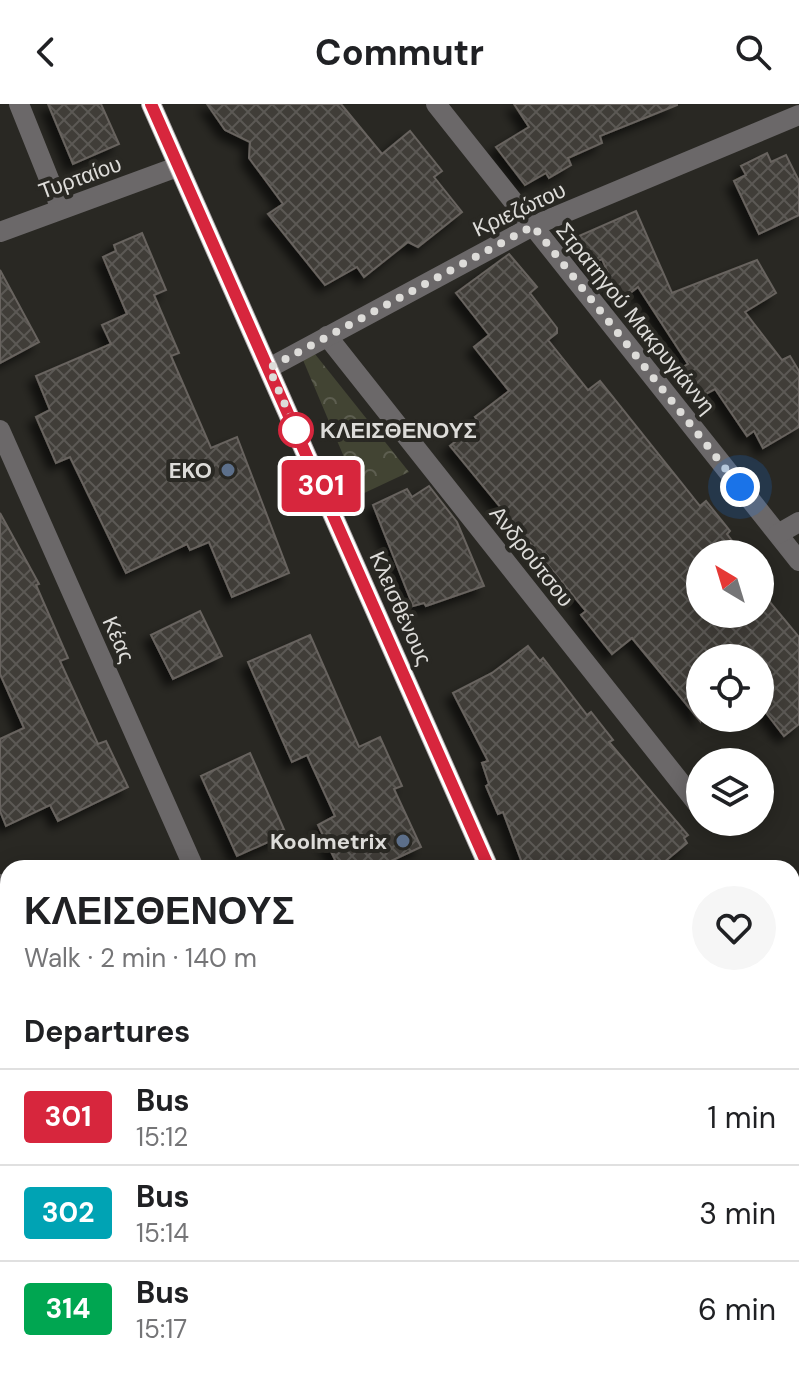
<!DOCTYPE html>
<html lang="en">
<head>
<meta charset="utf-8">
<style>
	:root { --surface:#fff; --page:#f6f6f6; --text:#202124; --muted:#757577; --line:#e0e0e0 }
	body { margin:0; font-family:"DM Sans",sans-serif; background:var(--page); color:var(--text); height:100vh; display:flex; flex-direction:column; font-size:30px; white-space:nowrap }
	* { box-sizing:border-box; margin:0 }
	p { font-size:26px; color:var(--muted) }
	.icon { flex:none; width:44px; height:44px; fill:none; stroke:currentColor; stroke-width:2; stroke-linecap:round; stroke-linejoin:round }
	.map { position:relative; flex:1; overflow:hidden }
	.side { position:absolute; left:0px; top:756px; width:800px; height:514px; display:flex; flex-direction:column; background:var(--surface); border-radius:24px 24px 0 0; box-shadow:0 4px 20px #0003 }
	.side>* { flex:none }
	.badge { padding:0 16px; border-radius:6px; font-size:28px; line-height:52px }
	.needle { width:52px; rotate:322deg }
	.tools { position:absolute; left:686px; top:436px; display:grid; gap:16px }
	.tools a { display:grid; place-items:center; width:88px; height:88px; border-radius:50%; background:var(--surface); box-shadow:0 4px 20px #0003; font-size:40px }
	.you { position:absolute; width:40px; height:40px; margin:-20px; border:6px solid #fff; border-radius:50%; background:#1a73e8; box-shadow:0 0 0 12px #1a73e833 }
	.map>.badge { position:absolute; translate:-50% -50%; box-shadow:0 0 0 4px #fff }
	h2 { padding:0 24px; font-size:30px; line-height:72px }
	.round { display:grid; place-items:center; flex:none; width:84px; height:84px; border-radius:42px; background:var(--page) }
	.head { display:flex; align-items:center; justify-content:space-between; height:136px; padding:0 24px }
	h1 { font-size:38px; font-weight:700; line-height:60px }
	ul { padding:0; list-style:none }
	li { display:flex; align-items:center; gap:24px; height:96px; padding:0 24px; border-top:2px solid var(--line) }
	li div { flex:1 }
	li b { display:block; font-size:30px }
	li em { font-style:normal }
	li .badge { min-width:88px; font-weight:700; text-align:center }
	header { display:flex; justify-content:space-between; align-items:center; height:104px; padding:0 24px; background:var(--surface); font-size:36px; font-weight:700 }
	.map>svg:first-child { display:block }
	.grass { fill:#424433 }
	.park { fill:url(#park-crowns) }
	.building { fill:url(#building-cross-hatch); stroke:#68645f; stroke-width:2; filter:url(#shadow) }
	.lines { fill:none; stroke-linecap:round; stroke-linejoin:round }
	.highway-tunnel { stroke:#44433e; stroke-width:24; stroke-dasharray:24 12; stroke-linecap:butt }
	.minor { stroke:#6b6869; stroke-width:20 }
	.major { stroke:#afa9aa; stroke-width:20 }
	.highway { stroke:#cac2c3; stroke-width:24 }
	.line-casing { stroke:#fff; stroke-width:18 }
	.line { stroke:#d7263d; stroke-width:12 }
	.walk { stroke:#dddcd9; stroke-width:8; stroke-dasharray:0 14.4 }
	.stop-dot { fill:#fff; stroke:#d7263d; stroke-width:4 }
	.service-dot { fill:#5c6f8a; stroke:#292823; stroke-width:3 }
	.labels { text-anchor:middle; stroke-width:8; stroke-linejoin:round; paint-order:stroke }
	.street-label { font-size:22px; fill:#dddcd9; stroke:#292823 }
	.stop-label { font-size:22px; font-weight:bold; fill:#dddcd9; stroke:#292823; text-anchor:start }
	.poi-label { font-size:22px; font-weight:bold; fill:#dddcd9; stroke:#292823; text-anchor:end }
</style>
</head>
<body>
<header><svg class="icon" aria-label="back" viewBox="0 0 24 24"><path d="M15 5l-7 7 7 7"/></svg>Commutr<svg class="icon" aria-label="search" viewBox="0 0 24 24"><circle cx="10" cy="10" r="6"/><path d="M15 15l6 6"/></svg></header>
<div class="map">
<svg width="799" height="1269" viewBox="0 0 799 1269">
	<defs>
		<pattern id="park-crowns" width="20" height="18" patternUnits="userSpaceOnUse" patternTransform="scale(2)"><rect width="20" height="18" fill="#424433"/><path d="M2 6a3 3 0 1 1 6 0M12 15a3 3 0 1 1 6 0" fill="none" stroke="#5d5e50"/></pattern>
		<pattern id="building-cross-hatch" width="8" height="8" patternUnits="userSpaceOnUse" patternTransform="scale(2)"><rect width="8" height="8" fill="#403c38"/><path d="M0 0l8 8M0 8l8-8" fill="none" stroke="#5b5854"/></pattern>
		<filter id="shadow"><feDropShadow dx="-7" dy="7" stdDeviation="4" flood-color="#0009"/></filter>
	</defs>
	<rect width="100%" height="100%" fill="#292823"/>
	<path class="grass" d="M0,876L8,877V913L0,912Z"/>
	<path class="park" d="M315,250L409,368L360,391L303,256Z"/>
	<g class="building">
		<path d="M48,0H101L119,40L73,60Z"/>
		<path d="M207,0H341L382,50L410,27L442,67L434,73L462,108L418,143L408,138L364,173L357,163L325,181L268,110L283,100L249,54L250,38L225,26Z"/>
		<path d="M514,0H677V1L600,32L602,39L568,54L571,61L549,74L546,69L525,81L496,43L529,23Z"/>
		<path d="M767,49L771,58L786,51L799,77V111L759,130L734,77L746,71L741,62Z"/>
		<path d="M636,107L672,189L757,156L776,189L745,208L782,256L790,252L799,267V323L763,344L754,327L747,332L715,285L704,291L683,263L688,260L638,183L620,197L602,155L592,160L579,132Z"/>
		<path d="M142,129L166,186L154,191L179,249L171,252L211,344L237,333L289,469L232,493L209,438L190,446L187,440L126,469L70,353L56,359L36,313L50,306L36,272L111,240L102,221L127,210L103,153L116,147L114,141Z"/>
		<path d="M509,150L537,183L530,189L557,224V229L548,236L588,286L600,277L700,402L706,397L730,427L727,430L742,450H700V510H760V486L799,533V620L784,632L760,601V554H700V617L632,534L612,550L581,511L586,507L450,342L479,318L475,313L509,287L474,243L489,231L456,189Z"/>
		<path d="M0,166L39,238L0,259Z"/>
		<path d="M429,382L457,418L484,482L426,502L424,499L413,502L373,401L407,385L412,393Z"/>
		<path d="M0,409L39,480L36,481L68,554L60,557L98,640L106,637L128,683L58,717L50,701L6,722L0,707V635L24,624L0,570Z"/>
		<path d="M200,507L222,552L173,575L151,531Z"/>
		<path d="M310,531L359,643L380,633L402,682L394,685L421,743L376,764H339L318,721L335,712L307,651L292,658L248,558Z"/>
		<path d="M528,542L540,557L543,554L587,611L591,608L613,636L609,638L688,731L684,734L687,739L657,764H524L503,708L498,710L486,682L489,680L482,659L488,657L453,589L492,569Z"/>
		<path d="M250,649L286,730L237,752L201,672Z"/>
	</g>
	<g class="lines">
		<g class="highway-tunnel">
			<path d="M0,863L8,865"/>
			<path d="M0,909L8,911"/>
		</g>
		<g class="minor">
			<path d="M19,0L61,105"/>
			<path d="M436,0L799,457"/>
			<path d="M0,128L177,63"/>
			<path d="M327,232L700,703"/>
			<path d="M269,264L533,122L799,11"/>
			<path d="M0,326L194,764"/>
			<path d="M778,430L799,418"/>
			<path d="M0,780L8,797"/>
			<path d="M792,827L799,835"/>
			<path d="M792,1050L799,1049"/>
			<path d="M0,1184L8,1186"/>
			<path d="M324,1262L353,1269"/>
			<path d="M506,1269L514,1262"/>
		</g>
		<g class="major">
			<path d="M151,0L489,764"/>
			<path d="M0,848L8,849"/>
			<path d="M0,941L8,943"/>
			<path d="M567,1262L573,1269"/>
			<path d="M765,1262L769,1269"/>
		</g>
		<g class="highway">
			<path d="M623,1262L631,1269"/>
			<path d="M691,1262L697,1269"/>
		</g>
	</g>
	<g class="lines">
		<defs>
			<path id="line" d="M151,0L489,764"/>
		</defs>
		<use href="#line" class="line-casing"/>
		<use href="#line" class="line"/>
		<path class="walk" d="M296,326L269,264L533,122L740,383"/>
	</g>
	<circle class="stop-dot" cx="296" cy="326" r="16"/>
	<g class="service-dot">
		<circle cx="228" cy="366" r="8"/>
		<circle cx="403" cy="737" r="8"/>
	</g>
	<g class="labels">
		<g class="street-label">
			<text transform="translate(80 73) rotate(-20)" y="8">Τυρταίου</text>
			<text transform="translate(519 105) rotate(-25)" y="8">Κριεζώτου</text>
			<text transform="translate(636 214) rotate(51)" y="8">Στρατηγού Μακρυγιάννη</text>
			<text transform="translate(532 452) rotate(52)" y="8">Ανδρούτσου</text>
			<text transform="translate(401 504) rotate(66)" y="8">Κλεισθένους</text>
			<text transform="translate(119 535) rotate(66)" y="8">Κέας</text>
		</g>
		<g class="stop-label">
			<text x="320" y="334">ΚΛΕΙΣΘΕΝΟΥΣ</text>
		</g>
		<g class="poi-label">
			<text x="212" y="374">EKO</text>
			<text x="387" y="745">Koolmetrix</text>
		</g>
	</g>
</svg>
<div class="tools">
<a><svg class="needle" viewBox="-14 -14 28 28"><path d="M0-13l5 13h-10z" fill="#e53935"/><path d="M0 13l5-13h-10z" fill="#757577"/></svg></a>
<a><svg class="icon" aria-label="locate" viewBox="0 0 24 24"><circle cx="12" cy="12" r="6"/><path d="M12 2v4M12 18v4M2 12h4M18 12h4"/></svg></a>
<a><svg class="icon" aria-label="layers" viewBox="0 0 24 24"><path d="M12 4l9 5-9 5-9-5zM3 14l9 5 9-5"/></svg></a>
</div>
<div class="you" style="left:740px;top:383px"></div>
<b class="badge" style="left:321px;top:382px;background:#d7263d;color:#fff">301</b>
<section class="side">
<div class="head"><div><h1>ΚΛΕΙΣΘΕΝΟΥΣ</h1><p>Walk · 2 min · 140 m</p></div><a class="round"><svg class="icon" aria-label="heart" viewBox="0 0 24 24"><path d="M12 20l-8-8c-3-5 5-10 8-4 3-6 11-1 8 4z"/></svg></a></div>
<h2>Departures</h2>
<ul>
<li><span class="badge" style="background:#d7263d;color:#fff">301</span><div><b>Bus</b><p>15:12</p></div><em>1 min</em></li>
<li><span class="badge" style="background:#00a3b4;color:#fff">302</span><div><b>Bus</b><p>15:14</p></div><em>3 min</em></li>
<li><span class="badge" style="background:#00a651;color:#fff">314</span><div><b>Bus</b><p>15:17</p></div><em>6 min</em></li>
</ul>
</section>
</div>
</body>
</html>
